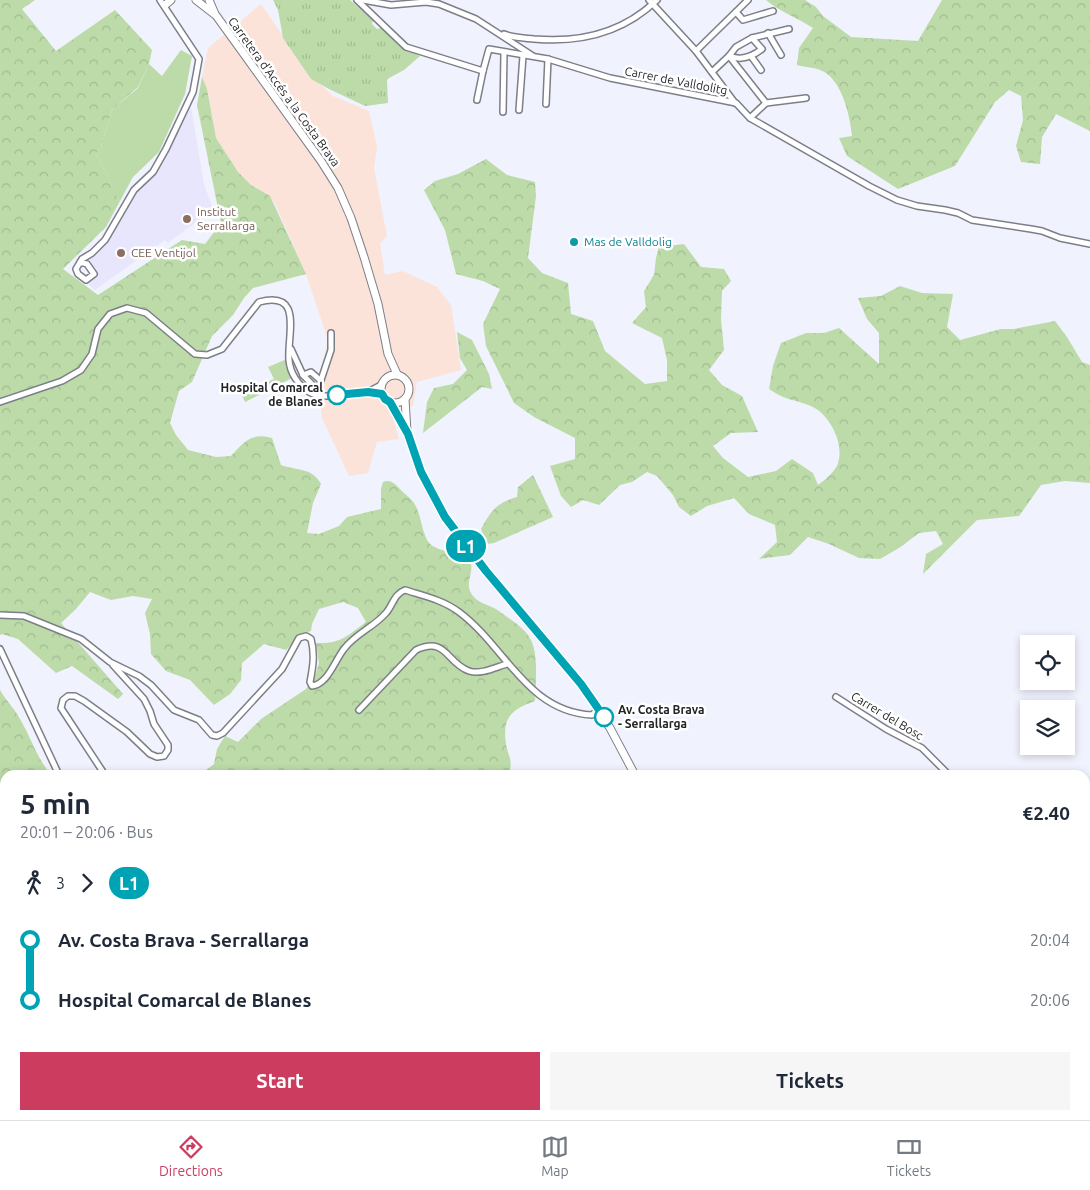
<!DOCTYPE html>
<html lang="en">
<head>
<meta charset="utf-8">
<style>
	:root { --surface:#fff; --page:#f6f6f7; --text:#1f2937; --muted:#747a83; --line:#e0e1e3; --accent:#cc3c5e }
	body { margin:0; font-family:Ubuntu,sans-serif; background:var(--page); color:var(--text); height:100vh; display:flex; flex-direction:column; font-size:19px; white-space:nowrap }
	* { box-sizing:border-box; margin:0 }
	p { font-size:16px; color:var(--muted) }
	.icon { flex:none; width:28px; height:28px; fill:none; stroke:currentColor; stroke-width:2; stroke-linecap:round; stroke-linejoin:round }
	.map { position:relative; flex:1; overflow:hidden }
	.panel { position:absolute; left:0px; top:770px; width:1090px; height:350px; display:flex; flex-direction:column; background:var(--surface); border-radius:15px 15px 0 0; box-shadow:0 2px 8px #0003 }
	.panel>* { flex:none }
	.badge { padding:0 10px; border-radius:16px; font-size:18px; line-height:32px }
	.tools { position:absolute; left:1020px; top:635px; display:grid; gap:10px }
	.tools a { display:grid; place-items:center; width:55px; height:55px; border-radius:0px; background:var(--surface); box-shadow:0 2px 8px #0003; font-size:25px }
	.map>.badge { position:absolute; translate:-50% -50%; box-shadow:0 0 0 2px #fff }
	.legs { display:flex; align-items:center; gap:8px; height:55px; padding:0 20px; font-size:16px }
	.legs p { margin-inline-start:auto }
	.overview { display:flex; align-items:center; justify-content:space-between; height:85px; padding:0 20px }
	h1 { font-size:28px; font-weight:600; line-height:38px }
	.cta { display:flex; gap:10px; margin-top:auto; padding:10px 20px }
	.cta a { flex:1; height:58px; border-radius:0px; background:var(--accent); color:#fff; font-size:20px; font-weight:600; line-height:58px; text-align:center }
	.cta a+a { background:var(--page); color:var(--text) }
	ul { padding:0 20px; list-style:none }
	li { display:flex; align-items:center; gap:18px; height:60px; font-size:19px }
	li i { display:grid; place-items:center; width:8px; height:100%; margin:0 6px; background:currentColor }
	li i::after { content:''; width:12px; height:12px; margin:-6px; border:4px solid; border-radius:50%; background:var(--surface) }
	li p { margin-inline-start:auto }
	li:first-child i { background:linear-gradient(#0000 50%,currentColor 0) }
	li:last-child i { background:linear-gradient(currentColor 50%,#0000 0) }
	.tab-bar { display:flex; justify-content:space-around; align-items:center; height:70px; border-top:1px solid var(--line); background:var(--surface); font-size:14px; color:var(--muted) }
	.tab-bar a { display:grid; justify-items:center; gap:2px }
	.tab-bar .active { color:var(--accent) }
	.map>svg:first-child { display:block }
	.industrial { fill:#fbe3d9 }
	.education { fill:#e8e6fc }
	.grass { fill:#bcdba8 }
	.forest { fill:url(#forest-crowns) }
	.park { fill:url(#park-tufts) }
	.garden { fill:url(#garden-dots) }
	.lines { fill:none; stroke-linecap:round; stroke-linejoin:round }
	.street-casing { stroke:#7d7f88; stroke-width:8 }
	.secondary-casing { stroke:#7d7f88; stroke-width:9 }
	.street { stroke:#fff; stroke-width:5 }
	.secondary { stroke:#fff; stroke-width:7 }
	.line-1-casing { stroke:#fff; stroke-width:11 }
	.line-1 { stroke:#00a3b4; stroke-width:8 }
	.education-dot { fill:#8d6e63; stroke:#fff; stroke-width:2 }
	.culture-dot { fill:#0f9aa8; stroke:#fff; stroke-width:2 }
	.stop-1-dot { fill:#fff; stroke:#00a3b4; stroke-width:2.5 }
	.labels { text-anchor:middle; stroke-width:5; stroke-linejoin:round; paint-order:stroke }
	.street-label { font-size:12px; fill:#232427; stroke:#fff }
	.education-label { font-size:12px; fill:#785e54; stroke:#fff; text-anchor:start }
	.culture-label { font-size:12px; fill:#0d838f; stroke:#fff; text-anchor:start }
	.stop-label { font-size:12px; font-weight:bold; fill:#232427; stroke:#fff; text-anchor:end }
</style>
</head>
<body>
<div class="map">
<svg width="1090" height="1120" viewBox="0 0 1090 1120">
	<defs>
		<pattern id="forest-crowns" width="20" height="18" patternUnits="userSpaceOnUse" patternTransform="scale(1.25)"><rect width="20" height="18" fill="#bcdba8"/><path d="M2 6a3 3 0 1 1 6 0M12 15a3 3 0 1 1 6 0" fill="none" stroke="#a1bc91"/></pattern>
		<pattern id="park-tufts" width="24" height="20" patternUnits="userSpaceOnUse" patternTransform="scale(1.25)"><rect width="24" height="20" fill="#bcdba8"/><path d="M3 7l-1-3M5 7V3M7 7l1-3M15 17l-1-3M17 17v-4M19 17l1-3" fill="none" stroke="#a1bc91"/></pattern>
		<pattern id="garden-dots" width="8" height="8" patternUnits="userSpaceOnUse" patternTransform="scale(1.25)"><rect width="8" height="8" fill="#bcdba8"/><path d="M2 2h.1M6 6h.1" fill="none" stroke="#a1bc91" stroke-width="1.8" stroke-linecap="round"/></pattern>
	</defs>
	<rect width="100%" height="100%" fill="#f0f2fd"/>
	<path class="industrial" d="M261,4L311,76L333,96L369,111L377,147L374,168L387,236L380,243L385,275L403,271L437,287L451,305L461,370L417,382L413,406L391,412L399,439L377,442L368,473L349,476L322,418L320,400L323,364L328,340L306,274L276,206L270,196L251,185L238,172L216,138L207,89L202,77L208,48Z"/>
	<path class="education" d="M191,107L204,184L213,209L168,243L165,240L95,290L85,281L96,273L84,259L106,241L135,191L157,172Z"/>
	<g class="grass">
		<path d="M181,50L192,56L185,94L159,152L133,177L120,201L113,192V187L96,154L101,147L112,110L138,88L149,64L162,76Z"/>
		<path d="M287,359L289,374L292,378L245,402L241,393L274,379L268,367Z"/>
	</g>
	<g class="forest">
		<path d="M0,0H35L22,9L56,51L115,10L152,50L149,64L138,87L112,110L101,147L96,154L113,187L114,192L120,201L106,227L63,269L98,295L182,240L205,244L221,223L197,105L202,77L207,89L216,138L238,172L251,185L270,196L306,274L253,288L244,298L233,315L212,336L192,382L179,391L170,423L176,435L188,450L216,457L231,456C244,442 251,432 272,438L281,465C297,471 312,467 321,484L313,503L307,533L319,534L339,526L347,517L381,509V489L383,482C391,479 395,484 400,489C404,494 410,497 414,503C421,514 421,528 427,540C435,554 459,549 471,564C473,573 466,582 470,591C474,601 485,604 494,608C500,611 504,615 510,619C530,633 535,641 536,666C536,678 536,689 535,701C511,710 502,717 506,744C509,760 513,757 509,775H200L214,764L217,749L225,736L238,742L261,719L306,689L315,676L319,663L316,643C341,644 347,636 366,622L358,608L343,602L319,609L312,624L311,631L302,634L286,650L264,644L242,663L241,680L230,694L214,705L190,680L166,671L151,654L150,634L145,613L152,599L133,596L111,600L90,592L76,609L61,623L123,694L118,699L72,666L56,673L18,639L2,634L0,635Z"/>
		<path d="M766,0H805L816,7L823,16L851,37L918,41L942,0H1090V131L1056,114L1042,137L1040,164L1021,162L1016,146L1023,120L1021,96L1009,90L995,102L955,166L898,189L847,156L839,138L852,136C850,116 842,78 820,70C813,67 804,67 797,65L799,48L813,28C798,18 780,12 766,0Z"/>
		<path d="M486,159L507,175L535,182L536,196L528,258L542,273L568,283L571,314L593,321L605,351L645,384L667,381V360L662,338L632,323L646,307L644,291L654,275L656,258L659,247L684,244L701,267L724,269L731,281L722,291L721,319L724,350L709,370L722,385L742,396L758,432L731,433L713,446L723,458L748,477L776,471L792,459L813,473L818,485C825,480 833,473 837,466C845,447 833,422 818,410C808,403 797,402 786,398C780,396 774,392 769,389L773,366L781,343L806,333H824L839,328L879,364V333L867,319L858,298L881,296L900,286L922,293L953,294L947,327L960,340L1001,329H1014L1055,321L1067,337L1082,362L1090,365V483L1065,481L1041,485L1019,516L977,520L923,574L926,554L943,544L936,531L919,533L899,548L880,559L859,558L829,544L808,537L790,555L759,559L777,542L775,525L749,514L734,498L707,506L691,516L679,507L673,495L657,476L647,472L632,482L620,485L599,505L583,500L571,507L561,496L550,466L575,459V438L534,417L514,403L486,346L483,324L500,289L483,281L456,274L445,230L424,190L435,181L458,174Z"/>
		<path d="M457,332L472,340L489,374L492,389L482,387L423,433L427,402L434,388L453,384L467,370L460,358Z"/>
		<path d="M533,475L553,517L494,543L487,544L481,529C491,511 496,503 517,497L518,487Z"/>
		<path d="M0,690C6,701 15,709 20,719C31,738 37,758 51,775H5V812L0,814Z"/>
		<path d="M12,1115H216L211,1120H18Z"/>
		<path d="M445,1115H562V1120H443Z"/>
		<path d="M595,1115H617L619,1120H595Z"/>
		<path d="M651,1115H756V1120H650Z"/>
	</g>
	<path class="park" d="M273,0H350L373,20L372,24L377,29L381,28L399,46L420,56L404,70L389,78L387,80L388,103L365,106L329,89L311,79L283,38L278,10Z"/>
	<path class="garden" d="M5,812V1100L0,1109V814Z"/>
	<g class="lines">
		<defs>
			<g id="street">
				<path d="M357,0L406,47L483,71L489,49L548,59L610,78L736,103L750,118L869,186L897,200L917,206L945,210L958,213L972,220L1031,229L1042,231L1060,238L1090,244"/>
				<path d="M363,0L391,5L426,2L439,4L476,19L533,56"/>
				<path d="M649,0L696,51L735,103"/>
				<path d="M736,12L743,20L773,11"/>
				<path d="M768,33L781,55"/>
				<path d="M504,34C513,38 525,38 534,39C580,43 623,33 657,0"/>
				<path d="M696,51L748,0"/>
				<path d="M729,56L766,103"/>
				<path d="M730,56C741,61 753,56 762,49L752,38"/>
				<path d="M751,56L761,70"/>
				<path d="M712,72L729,56L736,47L752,38L789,29"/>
				<path d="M477,100L483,71"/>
				<path d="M546,104L548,59"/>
				<path d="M519,110L523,56"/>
				<path d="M503,112L504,53"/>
				<path d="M750,118L766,103L806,98"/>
				<path d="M80,262L87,264L94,274L86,280L78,274L76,269L82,259L92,253L105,240L134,190L153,172L166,149L193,92L199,59L160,0"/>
				<path d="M291,349L303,375L323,396"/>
				<path d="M303,375L311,372L320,380"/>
				<path d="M318,389L331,350V333"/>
				<path d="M368,392L381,385"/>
				<path d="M0,402L62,381L81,370L92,354L98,329L110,314L127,308L146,313L195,354L207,355L222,349L259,302C304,290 287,334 289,360C290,373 298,385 309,392C323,401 350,392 366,392C371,392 377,393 382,394"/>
				<path d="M0,615L24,616L81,639L110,662L139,676L151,685L174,710L199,720L212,735L217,736L223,733L282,669L299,638L306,636L311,639C315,654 313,667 310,682L312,686C328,684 335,660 344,649C355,634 374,627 386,613C393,605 394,594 405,590C424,596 443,600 459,612C505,646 527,712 592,715L599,709"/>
				<path d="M0,649L59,775"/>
				<path d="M836,697L886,729L922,748L949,775"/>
				<path d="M359,710L416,650C447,636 446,663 469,671C481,675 496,667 507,664"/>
				<path d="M105,775L61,708L63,700L68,696H75L84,701L127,732L150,754L157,757L164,756L168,750V745L154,724L150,711L144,699L113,665"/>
				<path d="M1085,1026L1090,1023"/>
				<path d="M1085,1044L1090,1041"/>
				<path d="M262,1115L265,1120"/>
				<path d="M828,1115L830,1120"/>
				<path d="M899,1115L902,1120"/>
				<path d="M395,1120L397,1115"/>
				<path d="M955,1120L959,1115"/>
			</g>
			<g id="secondary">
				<path d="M196,0L214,14"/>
				<path d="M209,0L215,14L321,161L338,188L351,218L364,257L378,304L388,354L397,374"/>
				<path d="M165,5L171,0"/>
				<circle cx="395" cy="389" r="14"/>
				<path d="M405,399L407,432"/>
				<path d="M390,402L408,434L421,472L445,517L495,582L581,684L610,728L635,775"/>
				<path d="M772,1115L775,1120"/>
			</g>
		</defs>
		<use href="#street" class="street-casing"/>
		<use href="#secondary" class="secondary-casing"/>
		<use href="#street" class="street"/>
		<use href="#secondary" class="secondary"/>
	</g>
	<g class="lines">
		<defs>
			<path id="line-1" d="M337,395L368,392L382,394L385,399L390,402L408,434L421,472L445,517L486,571L581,684L604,717"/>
		</defs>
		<use href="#line-1" class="line-1-casing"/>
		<use href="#line-1" class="line-1"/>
	</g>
	<g class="education-dot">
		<circle cx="187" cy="219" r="5"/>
		<circle cx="121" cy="253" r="5"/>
	</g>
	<circle class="culture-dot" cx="574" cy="242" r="5"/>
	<g class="stop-1-dot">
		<circle cx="337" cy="395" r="9"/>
		<circle cx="604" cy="717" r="9"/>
	</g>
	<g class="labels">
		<g class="street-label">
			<text transform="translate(676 81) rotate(11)" y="4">Carrer de Valldolitg</text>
			<text transform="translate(284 92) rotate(54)" y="4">Carretera d'Accés a la Costa Brava</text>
			<text transform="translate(887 716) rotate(31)" y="4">Carrer del Bosc</text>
		</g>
		<g class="education-label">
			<text x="197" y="216">Institut<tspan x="197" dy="14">Serrallarga</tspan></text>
			<text x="131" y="257">CEE Ventijol</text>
		</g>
		<g class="culture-label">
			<text x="584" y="246">Mas de Valldolig</text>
		</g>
		<g class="stop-label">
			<text x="323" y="392">Hospital Comarcal<tspan x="323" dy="14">de Blanes</tspan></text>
			<text x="618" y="714" text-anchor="start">Av. Costa Brava<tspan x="618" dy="14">- Serrallarga</tspan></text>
		</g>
	</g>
</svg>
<div class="tools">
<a><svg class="icon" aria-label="locate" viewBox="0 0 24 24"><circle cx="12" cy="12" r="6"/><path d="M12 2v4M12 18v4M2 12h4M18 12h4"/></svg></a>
<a><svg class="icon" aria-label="layers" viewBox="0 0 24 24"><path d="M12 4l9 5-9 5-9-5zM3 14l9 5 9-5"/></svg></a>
</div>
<b class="badge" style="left:466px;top:546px;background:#00a3b4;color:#fff">L1</b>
<section class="panel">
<div class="overview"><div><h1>5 min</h1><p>20:01 – 20:06 · Bus</p></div><b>€2.40</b></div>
<div class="legs"><svg class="icon" aria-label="walk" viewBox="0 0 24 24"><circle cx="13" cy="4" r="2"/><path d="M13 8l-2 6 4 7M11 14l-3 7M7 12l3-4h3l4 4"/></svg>3<svg class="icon" aria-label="forward" viewBox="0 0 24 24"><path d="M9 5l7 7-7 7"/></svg><b class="badge" style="background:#00a3b4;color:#fff">L1</b></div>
<ul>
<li><i style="color:#00a3b4"></i><b>Av. Costa Brava - Serrallarga</b><p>20:04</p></li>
<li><i style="color:#00a3b4"></i><b>Hospital Comarcal de Blanes</b><p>20:06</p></li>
</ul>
<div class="cta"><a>Start</a><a>Tickets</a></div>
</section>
</div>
<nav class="tab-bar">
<a class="active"><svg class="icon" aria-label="directions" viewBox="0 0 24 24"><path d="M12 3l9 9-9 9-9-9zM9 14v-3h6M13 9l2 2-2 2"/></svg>Directions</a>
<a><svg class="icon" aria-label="map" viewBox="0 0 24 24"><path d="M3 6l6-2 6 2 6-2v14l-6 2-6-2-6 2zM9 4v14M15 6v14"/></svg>Map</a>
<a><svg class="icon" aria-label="tickets" viewBox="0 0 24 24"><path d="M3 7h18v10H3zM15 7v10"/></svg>Tickets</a>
</nav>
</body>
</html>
